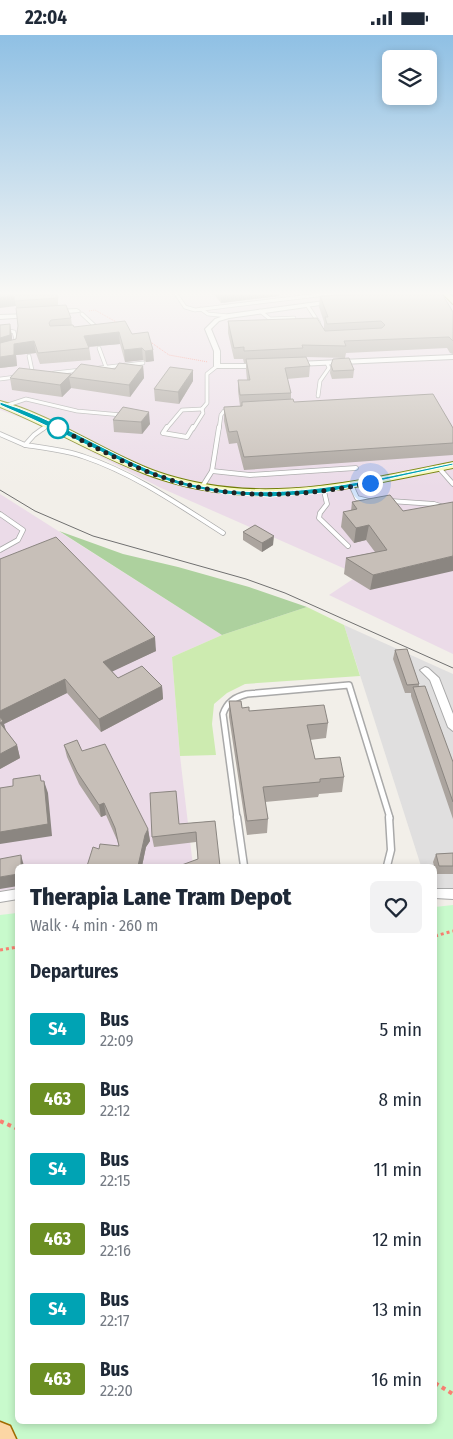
<!DOCTYPE html>
<html lang="en">
<head>
<meta charset="utf-8">
<style>
	:root { --surface:#fff; --page:#f2f2f3; --text:#1f2937; --muted:#747a83 }
	body { margin:0; font-family:"Fira Sans Condensed",sans-serif; background:var(--page); color:var(--text); height:100vh; display:flex; flex-direction:column; font-size:19px; white-space:nowrap }
	* { box-sizing:border-box; margin:0 }
	p { font-size:16px; color:var(--muted) }
	.icon { flex:none; width:28px; height:28px; fill:none; stroke:currentColor; stroke-width:2; stroke-linecap:round; stroke-linejoin:round }
	.map { position:relative; flex:1; overflow:hidden }
	.details { position:absolute; left:15px; top:829px; width:422px; height:560px; display:flex; flex-direction:column; background:var(--surface); border-radius:8px; box-shadow:0 2px 8px #0003 }
	.details>* { flex:none }
	.badge { padding:0 10px; border-radius:4px; font-size:18px; line-height:32px }
	.fabs { position:absolute; left:382px; top:15px; display:grid; gap:10px }
	.fabs a { display:grid; place-items:center; width:55px; height:55px; border-radius:8px; background:var(--surface); box-shadow:0 2px 8px #0003; font-size:25px }
	.you { position:absolute; width:25px; height:25px; margin:-12px; border:4px solid #fff; border-radius:50%; background:#1a73e8; box-shadow:0 0 0 8px #1a73e833 }
	.map>.badge { position:absolute; translate:-50% -50%; box-shadow:0 0 0 2px #fff }
	h2 { padding:0 15px; font-size:19px; line-height:45px }
	.round { display:grid; place-items:center; flex:none; width:52px; height:52px; border-radius:8px; background:var(--page) }
	.summary { display:flex; align-items:center; justify-content:space-between; height:85px; padding:0 15px }
	h1 { font-size:24px; font-weight:800; line-height:38px }
	ul { padding:0; list-style:none }
	li { display:flex; align-items:center; gap:15px; height:70px; padding:0 15px }
	li div { flex:1 }
	li b { display:block; font-size:19px }
	li em { font-style:normal }
	li .badge { min-width:55px; font-weight:700; text-align:center }
	.status { display:flex; justify-content:space-between; align-items:center; height:35px; padding:0 25px; background:var(--surface); direction:ltr }
	.status svg { height:14px; fill:currentColor }
	.map>svg:first-child { display:block }
	.residential { fill:#e0dfdf }
	.industrial { fill:#ebdbe8 }
	.grass { fill:#cdebb0 }
	.forest { fill:#add19e }
	.park { fill:#c8facc }
	.lines { fill:none; stroke-linecap:round; stroke-linejoin:round }
	.lane-far3-casing { stroke:#a9a9a9; stroke-width:4.5 }
	.lane-far2-casing { stroke:#a9a9a9; stroke-width:5.5 }
	.lane-far1-casing { stroke:#a9a9a9; stroke-width:8 }
	.lane-casing { stroke:#a9a9a9; stroke-width:9 }
	.street-casing { stroke:#a9a9a9; stroke-width:2 }
	.secondary-casing { stroke:#707d05; stroke-width:2 }
	.primary-casing { stroke:#a06b00; stroke-width:3 }
	.path-far2 { stroke:#fa8072; stroke-width:1; stroke-dasharray:1 1; stroke-linecap:butt }
	.path-far1 { stroke:#fa8072; stroke-width:3; stroke-dasharray:3 3; stroke-linecap:butt }
	.path { stroke:#fa8072; stroke-width:4; stroke-dasharray:4 4; stroke-linecap:butt }
	.lane-far3 { stroke:#fff; stroke-width:3 }
	.lane-far2 { stroke:#fff; stroke-width:4 }
	.lane-far1 { stroke:#fff; stroke-width:5 }
	.lane { stroke:#fff; stroke-width:6 }
	.street { fill:#fff; fill-rule:evenodd }
	.secondary { fill:#f7fabf; fill-rule:evenodd }
	.primary { fill:#fcd6a4; fill-rule:evenodd }
	.tram { stroke:#707070; stroke-width:1 }
	.wall { fill:#aba49e }
	.shaded-wall { fill:#8b8681 }
	.building { fill:#c7bfb8; stroke:#8b8681 }
	.line { fill:#00a3b4; stroke:#fff }
	.walk { stroke:#222; stroke-width:5; stroke-dasharray:0 9 }
	.stop-dot { fill:#fff; stroke:#00a3b4; stroke-width:2.5 }
</style>
</head>
<body>
<div class="status"><b>22:04</b><svg viewBox="0 0 49 12"><path d="M0 12V9h3v3zM5 12V6h3v6zM10 12V3h3v9zM15 12V0h3v12zM26 1h20v11H26zM47 4h2v5h-2z"/></svg></div>
<div class="map">
<svg width="453" height="1404" viewBox="0 0 453 1404">
	<rect width="100%" height="100%" fill="#f2efe9"/>
	<path class="residential" d="M344,590L453,639V854L435,855V831H421Z"/>
	<g class="industrial">
		<path d="M0,257H453V619L329,560L359,540L161,453L37,389L0,375Z"/>
		<path d="M0,459L222,600L172,622L180,721L193,831H18L17,853L0,856Z"/>
	</g>
	<path class="grass" d="M307,572L344,590L360,641L245,649L227,658L214,669L212,689L216,720L180,721L172,622L222,600Z"/>
	<path class="forest" d="M59,496L123,519L178,532L249,552L307,572L222,600Z"/>
	<path class="park" d="M453,870V1404H0V880L17,878L18,1386H435V872Z"/>
	<g class="lines">
		<defs>
			<g id="lane-far3">
				<path d="M175,257L185,272L195,275L343,257"/>
				<path d="M307,270L319,288"/>
				<path d="M201,274L208,279L229,281"/>
				<path d="M260,276L270,284L294,283"/>
				<path d="M82,279L96,292L94,294"/>
				<path d="M0,294L14,297L17,309"/>
				<path d="M99,313L106,332"/>
				<path d="M29,321L33,340"/>
				<path d="M99,333L143,328"/>
				<path d="M54,338L81,335"/>
				<path d="M0,344L16,342"/>
				<path d="M318,361L320,346L329,333L327,328"/>
				<path d="M5,371L26,364L77,376L122,380"/>
				<path d="M202,374L207,368V339L217,331"/>
				<path d="M43,394L50,389"/>
				<path d="M166,394L182,375L202,374"/>
				<path d="M193,394L203,378L202,374"/>
				<path d="M219,394L221,380L224,376H230"/>
			</g>
			<g id="lane-far2">
				<path d="M45,392L34,400L25,410C45,413 66,415 85,422C135,439 179,470 223,498"/>
				<path d="M167,392L163,398L187,402L193,392"/>
				<path d="M0,399L25,410"/>
				<path d="M439,433L453,449"/>
				<path d="M212,436L250,440L356,433"/>
				<path d="M202,452L212,436L219,392"/>
				<path d="M352,452L357,463L369,466"/>
				<path d="M324,456L327,469L320,478L319,483L348,511"/>
				<path d="M390,466L434,469L453,475"/>
				<path d="M0,479L23,495L18,505L0,515"/>
			</g>
			<path id="lane-far1" d="M237,783L223,679C227,667 235,662 247,659L349,650L390,783"/>
			<g id="lane">
				<path d="M237,782L244,831"/>
				<path d="M387,831L391,815L389,782"/>
			</g>
			<g id="street">
				<path d="M332,265L334,266V268L229,283L219,286L211,294L220,316V329H257L260,331L257,333H217L214,331V316L205,294L215,284L229,279Z"/>
				<path d="M77,274L80,276L79,277L55,279L52,277L55,275Z"/>
				<path d="M31,279V281L29,282L0,284V280Z"/>
				<path d="M453,320V324L297,331L294,329L297,327Z"/>
				<path d="M425,632L428,633L439,643L453,679V696L448,692L430,645L420,635Z"/>
				<path d="M18,854V864L0,867V857Z"/>
				<path d="M437,854H453V864L435,863V855Z"/>
			</g>
			<g id="secondary">
				<path d="M441,257H449L453,262V269Z"/>
				<path d="M0,366C53,380 103,417 155,436C256,472 352,447 453,427V433C347,454 254,479 148,440C97,421 50,392 0,372Z"/>
			</g>
			<path id="primary" d="M0,1387L10,1391L16,1404H0Z"/>
		</defs>
		<use href="#lane-far3" class="lane-far3-casing"/>
		<use href="#lane-far2" class="lane-far2-casing"/>
		<use href="#lane-far1" class="lane-far1-casing"/>
		<use href="#lane" class="lane-casing"/>
		<use href="#street" class="street-casing"/>
		<use href="#secondary" class="secondary-casing"/>
		<use href="#primary" class="primary-casing"/>
		<g class="path-far2">
			<path d="M89,276L95,275L118,288"/>
			<path d="M149,306L169,320L208,327"/>
		</g>
		<g class="path-far1">
			<path d="M435,901L453,896"/>
			<path d="M0,915L18,912"/>
		</g>
		<g class="path">
			<path d="M0,1086L18,1094"/>
			<path d="M435,1348L453,1359"/>
		</g>
		<use href="#lane-far3" class="lane-far3"/>
		<use href="#lane-far2" class="lane-far2"/>
		<use href="#lane-far1" class="lane-far1"/>
		<use href="#lane" class="lane"/>
		<use href="#street" class="street"/>
		<use href="#secondary" class="secondary"/>
		<use href="#primary" class="primary"/>
		<path class="tram" d="M0,455L35,476L93,501L246,544L285,558L453,633"/>
	</g>
	<g class="wall">
		<path d="M0,257L58,263V270L71,283L72,290L74,292L132,299L154,326L146,327L143,325L125,327L120,309L89,312L91,325L40,329L36,318L16,320L17,331L0,333L12,301V305L16,304L18,291L16,271Z"/>
		<path d="M212,257H293L279,259V261L221,268Z"/>
		<path d="M320,261L453,277V319L450,318L447,313L346,318L345,323L354,335L353,343L332,344L330,338L331,330L344,323L306,322L310,331L309,342L287,344L291,358V364L294,367L453,393V420L244,435L237,408L229,409L224,386V374L240,371L238,356V345H247L246,335V328H244L243,324H234L228,298V286L324,294V287L319,272Z"/>
		<path d="M143,331L144,343L130,362L71,353L62,362L12,355L10,343L71,339L115,334Z"/>
		<path d="M193,335V346L179,369L155,366L154,354Z"/>
		<path d="M123,372L150,389L142,399L114,397L113,385Z"/>
		<path d="M352,467L403,476L370,555L344,539L346,523L375,517L366,505L354,508L341,492L343,477L351,476Z"/>
		<path d="M243,497L273,510L262,517L243,505Z"/>
		<path d="M0,524L156,616L112,636L118,643L162,651L163,664L101,697L67,658L4,689L6,696L17,710L20,723L0,734Z"/>
		<path d="M395,615L419,649V652L453,727V784L411,661V658H405L393,624Z"/>
		<path d="M229,666L242,673L249,676L328,688L326,703L310,705L315,724L344,742L342,757L319,759L318,762L265,767L268,784L267,798L247,800L229,682Z"/>
		<path d="M64,710L82,716L148,794L150,806L146,812L142,831H87L99,814L119,811L117,805L106,780L101,782L79,749L67,722Z"/>
		<path d="M215,786L198,824L196,807L154,812L152,802L179,789Z"/>
		<path d="M453,818V839H436L435,831H434L433,827L436,819Z"/>
	</g>
	<g class="shaded-wall">
		<path d="M221,257H293L279,259V261L221,268Z"/>
		<path d="M14,261L16,271L0,273V262Z"/>
		<path d="M10,289L12,301V311L0,315V303Z"/>
		<path d="M119,297L120,309L85,312L84,301Z"/>
		<path d="M34,306L36,318L16,320L17,331L0,333V322L14,309Z"/>
		<path d="M142,313L143,325L125,327L124,315Z"/>
		<path d="M153,315L154,326L146,327L145,316Z"/>
		<path d="M143,331L144,343L130,362L129,350Z"/>
		<path d="M193,335V346L179,369L178,357Z"/>
		<path d="M71,339L69,342L71,353L62,362L60,350Z"/>
		<path d="M149,377L150,389L142,399L141,387Z"/>
		<path d="M369,490L366,505L354,508L356,493Z"/>
		<path d="M274,501L273,510L262,517V508Z"/>
		<path d="M453,521V536L370,555L373,540Z"/>
		<path d="M155,602L156,616L105,640L103,627Z"/>
		<path d="M65,644L67,658L4,689L7,699L0,689V676Z"/>
		<path d="M162,651L163,664L101,697L99,684Z"/>
		<path d="M17,710L20,723L0,734V719Z"/>
		<path d="M44,746L48,758L52,801L0,809V797Z"/>
		<path d="M104,768L106,780L101,782L99,770Z"/>
		<path d="M148,794L150,806L146,812L142,831H138L145,800Z"/>
		<path d="M21,820L24,831H21Z"/>
		<path d="M18,839V851L0,854V842Z"/>
	</g>
	<g class="building">
		<path d="M0,257H55L58,263L15,266L14,261L0,262Z"/>
		<path d="M411,257H441L453,277V306L449,302L344,306L346,311L302,310L303,313L244,316V312L234,313L228,286L317,283L325,296L382,293L385,290L381,286L327,289L325,282H328L320,261Z"/>
		<path d="M66,270L71,283L51,285L49,288L50,291L73,290L74,292L125,286L132,299L148,297L153,315L145,316L142,313L124,315L119,297L84,301L89,313L38,318L34,306L14,309V320L0,322V308L16,304L18,291L16,273Z"/>
		<path d="M10,289V300L0,303V290Z"/>
		<path d="M306,322L310,331L285,333L291,358L240,360L238,345H250L246,324Z"/>
		<path d="M349,323L354,335L333,336L331,330L333,324Z"/>
		<path d="M119,328L143,331L129,350L69,342L81,329L115,334Z"/>
		<path d="M170,332L193,335L178,357L154,354Z"/>
		<path d="M19,333L71,339L60,350L10,343Z"/>
		<path d="M433,359L453,393V408L244,422L237,396L229,397L224,374V372L242,371V367L293,364L294,367Z"/>
		<path d="M123,372L149,377L141,387L113,385Z"/>
		<path d="M390,460L403,476L453,467V521L373,540L346,523L387,515L369,490L356,493L343,477L357,474L352,467Z"/>
		<path d="M255,490L274,501L262,508L243,497Z"/>
		<path d="M56,502L155,602L103,627L118,643L142,631L162,651L99,684L65,644L0,676V524Z"/>
		<path d="M407,614L419,649L407,650L395,615Z"/>
		<path d="M425,651L453,727V767L413,652Z"/>
		<path d="M229,666H241L242,673L249,672V676L324,670L328,688L307,690L315,724L340,722L344,742L320,744V747L263,752L268,784L247,786Z"/>
		<path d="M0,682L3,686L0,688Z"/>
		<path d="M0,688L17,710L0,719Z"/>
		<path d="M77,705L82,716L105,709L148,794L145,800L138,831H87L93,812L99,814L100,809L119,811L115,793L104,768L99,770L77,737L64,710Z"/>
		<path d="M40,740L41,746H44L48,789L0,797V753L13,751V744Z"/>
		<path d="M176,756L179,789L215,786L220,831H179L198,824L196,797L152,802L150,758Z"/>
		<path d="M453,818V831H439L436,819Z"/>
		<path d="M21,820V831H18V839L0,842V824Z"/>
	</g>
	<linearGradient id="sky" x2="0" y2="1"><stop stop-color="#8fc0e4"/><stop offset="0.57" stop-color="#f9f8f5"/><stop offset="1" stop-color="#f9f8f5" stop-opacity="0"/></linearGradient>
	<rect width="453" height="453" fill="url(#sky)"/>
	<path class="line" d="M0,367C53,383 101,414 152,436C249,477 354,448 453,428V430L324,458L270,462L224,459L180,450L148,439L32,384L0,370Z"/>
	<g class="lines">
		<path class="walk" d="M58,393C93,411 128,431 165,443C231,466 302,462 370,448"/>
	</g>
	<circle class="stop-dot" cx="58" cy="393" r="10"/>
</svg>
<div class="fabs">
<a><svg class="icon" aria-label="layers" viewBox="0 0 24 24"><path d="M12 4l9 5-9 5-9-5zM3 14l9 5 9-5"/></svg></a>
</div>
<div class="you" style="left:370px;top:448px"></div>
<section class="details">
<div class="summary"><div><h1>Therapia Lane Tram Depot</h1><p>Walk · 4 min · 260 m</p></div><a class="round"><svg class="icon" aria-label="heart" viewBox="0 0 24 24"><path d="M12 20l-8-8c-3-5 5-10 8-4 3-6 11-1 8 4z"/></svg></a></div>
<h2>Departures</h2>
<ul>
<li><span class="badge" style="background:#00a3b4;color:#fff">S4</span><div><b>Bus</b><p>22:09</p></div><em>5 min</em></li>
<li><span class="badge" style="background:#6b8e23;color:#fff">463</span><div><b>Bus</b><p>22:12</p></div><em>8 min</em></li>
<li><span class="badge" style="background:#00a3b4;color:#fff">S4</span><div><b>Bus</b><p>22:15</p></div><em>11 min</em></li>
<li><span class="badge" style="background:#6b8e23;color:#fff">463</span><div><b>Bus</b><p>22:16</p></div><em>12 min</em></li>
<li><span class="badge" style="background:#00a3b4;color:#fff">S4</span><div><b>Bus</b><p>22:17</p></div><em>13 min</em></li>
<li><span class="badge" style="background:#6b8e23;color:#fff">463</span><div><b>Bus</b><p>22:20</p></div><em>16 min</em></li>
</ul>
</section>
</div>
</body>
</html>
